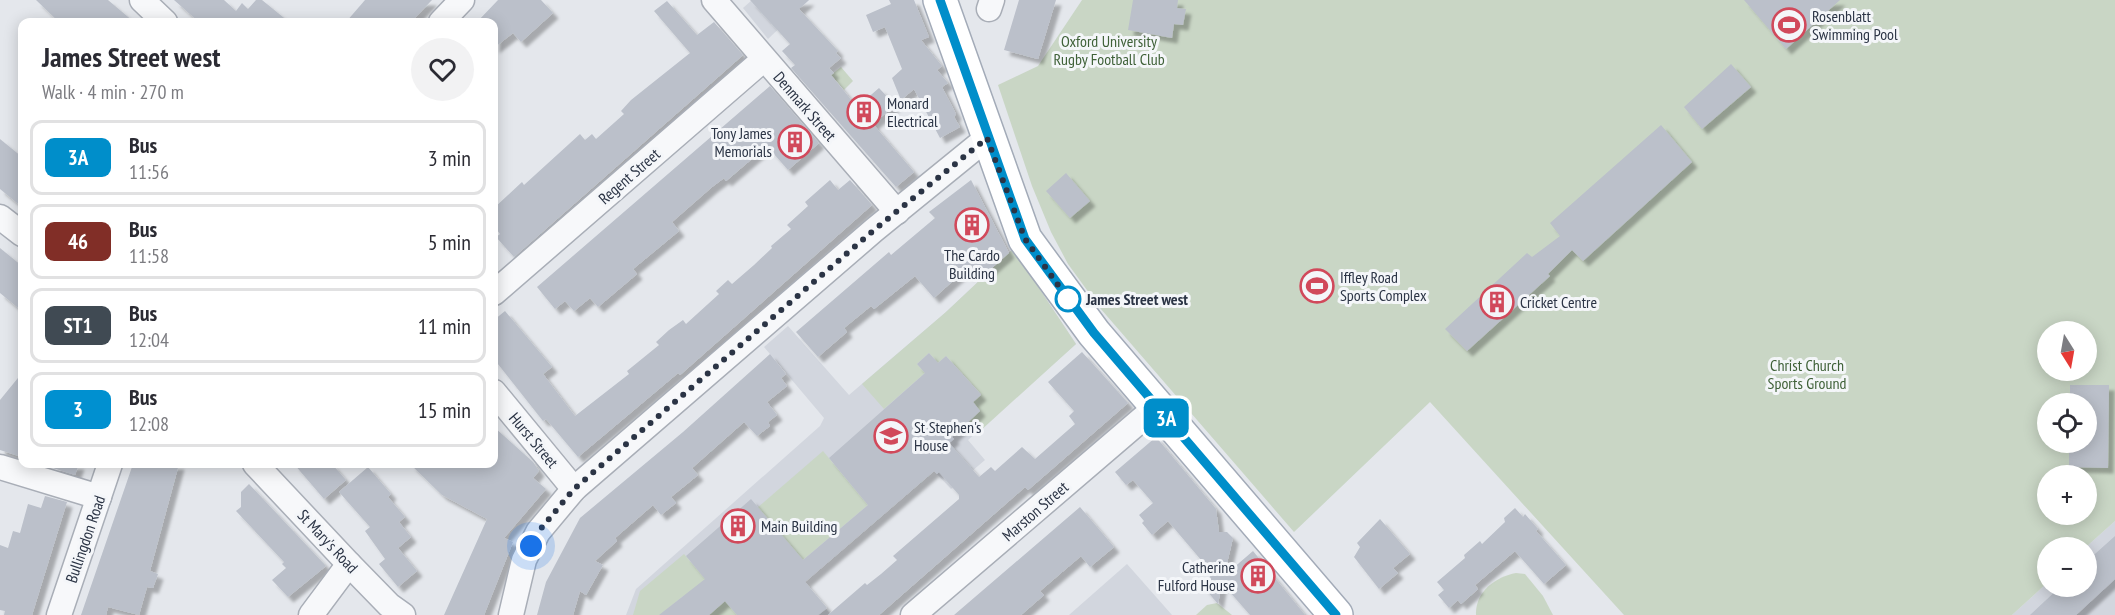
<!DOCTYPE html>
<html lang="en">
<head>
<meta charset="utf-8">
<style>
	:root { --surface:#fff; --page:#f2f2f3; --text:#2b2b33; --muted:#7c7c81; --line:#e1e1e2 }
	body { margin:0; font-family:"PT Sans Narrow",sans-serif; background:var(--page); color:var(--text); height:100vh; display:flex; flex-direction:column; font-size:22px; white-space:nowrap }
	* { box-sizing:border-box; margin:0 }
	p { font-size:20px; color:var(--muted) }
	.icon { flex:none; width:33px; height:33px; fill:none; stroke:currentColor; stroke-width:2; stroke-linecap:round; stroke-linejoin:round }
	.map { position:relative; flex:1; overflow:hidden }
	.sheet { position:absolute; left:18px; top:18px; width:480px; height:450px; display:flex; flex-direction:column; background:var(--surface); border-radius:12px; box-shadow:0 3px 15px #0003 }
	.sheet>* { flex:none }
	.badge { padding:0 12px; border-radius:9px; font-size:21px; line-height:39px }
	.needle { width:39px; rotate:169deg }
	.tools { position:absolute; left:2037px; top:321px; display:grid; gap:12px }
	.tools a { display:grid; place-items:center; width:60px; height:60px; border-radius:50%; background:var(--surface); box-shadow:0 3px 15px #0003; font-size:30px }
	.you { position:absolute; width:30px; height:30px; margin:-15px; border:4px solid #fff; border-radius:50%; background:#1a73e8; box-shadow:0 0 0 9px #1a73e833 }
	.map>.badge { position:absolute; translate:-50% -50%; box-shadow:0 0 0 3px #fff }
	.round { display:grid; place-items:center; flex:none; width:63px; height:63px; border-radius:32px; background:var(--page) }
	.summary { display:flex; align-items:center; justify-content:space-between; height:102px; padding:0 24px }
	h1 { font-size:28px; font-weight:700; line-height:45px }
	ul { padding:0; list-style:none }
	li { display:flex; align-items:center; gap:18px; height:75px; margin:0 12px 9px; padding:0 12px; border:3px solid var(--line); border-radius:12px }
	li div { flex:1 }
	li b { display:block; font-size:22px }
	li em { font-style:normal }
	li .badge { min-width:66px; font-weight:700; text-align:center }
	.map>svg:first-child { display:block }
	.built { fill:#d2d6de }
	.green { fill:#c9d6c5; fill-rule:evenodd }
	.building { fill:#bbc0ca; filter:url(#shadow) }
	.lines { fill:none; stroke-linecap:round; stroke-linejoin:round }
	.street-casing { stroke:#a9aeb7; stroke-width:27 }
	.primary-casing { stroke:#a3abb8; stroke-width:36 }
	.street { stroke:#f7f8fa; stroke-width:24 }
	.primary { stroke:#fff; stroke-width:33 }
	.line-casing { stroke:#fff; stroke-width:14 }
	.line { stroke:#008eca; stroke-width:9 }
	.walk { stroke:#2b3445; stroke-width:6; stroke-dasharray:0 10.8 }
	.stop-dot { fill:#fff; stroke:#008eca; stroke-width:3 }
	.labels { text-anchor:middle; stroke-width:6; stroke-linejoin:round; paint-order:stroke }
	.poi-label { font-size:16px; fill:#2b3445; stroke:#f4f6f9; text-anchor:start }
	.park-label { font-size:16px; fill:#3f6138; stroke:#f4f6f9 }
	.street-label { font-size:16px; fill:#2b3445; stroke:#f4f6f9 }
	.stop-label { font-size:16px; font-weight:bold; fill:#2b3445; stroke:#f4f6f9; text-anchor:start }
</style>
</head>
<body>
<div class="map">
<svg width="2115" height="615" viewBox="0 0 2115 615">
	<defs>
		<filter id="shadow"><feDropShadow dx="5.5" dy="5.5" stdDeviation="1.5" flood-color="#0004"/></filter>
	</defs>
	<rect width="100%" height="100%" fill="#e4e7ec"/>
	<g class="built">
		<path d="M752,0H809L768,39L743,8Z"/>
		<path d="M1013,249L1076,344L968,440L985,460L951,489L934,471L805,582L831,615H626L636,589L820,426L824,418L764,347L788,326L849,395L946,312Z"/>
		<path d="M2115,521V615H2012L2047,583L2048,586H2086V547Z"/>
		<path d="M1127,564L1172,615H1069Z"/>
	</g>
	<g class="green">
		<path d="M1082,0H2115V521L2086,547L2048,548L2047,583L2012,615H1624L1430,402L1294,532L1100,308L1068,264L1051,232L1032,186L998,85L1038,66ZM2048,332H2086V370H2048ZM2048,404H2086V442H2048ZM2048,476H2086V514H2048Z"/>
		<path d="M841,67L853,81L844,90L831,75Z"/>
		<path d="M1013,249L1076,344L979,432L969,421L980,411L973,402L981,394L946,356L938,363L929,353L917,364L925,373L884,409L862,384L946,312Z"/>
		<path d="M823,451L868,505L803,560L757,508Z"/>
		<path d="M684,554L708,582L682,597L660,615H633L640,591Z"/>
		<path d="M1516,573L1525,574L1543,596L1553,615H1476C1475,592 1495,577 1516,573Z"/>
		<path d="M725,601L737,615H709Z"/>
		<path d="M1217,603L1232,615H1196L1207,605Z"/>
	</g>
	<g class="building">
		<path d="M36,0H108L134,22H59Z"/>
		<path d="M174,0H224L236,11L242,3L248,9L256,0H262L289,22H199Z"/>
		<path d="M365,0H432L411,22H346Z"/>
		<path d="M498,0H541L553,13L521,42L513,33L494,48V22H477Z"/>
		<path d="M750,0H809L799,9L838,51L836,53L841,58L829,68L834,73L831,75L857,107L879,88L895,105L873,124L914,172L896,187L791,68L795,65L782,51L790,44Z"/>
		<path d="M889,0H914L929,37L921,40L942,66L937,70L948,83L942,87L956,114L954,117L960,127L940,138L914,89L901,100L892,78L902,69L885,27L873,32L866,15L891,4Z"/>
		<path d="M1019,0H1056L1038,59L1004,50Z"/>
		<path d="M1133,0H1178L1177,8L1186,9L1183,25L1174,24L1172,38L1128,30Z"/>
		<path d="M1744,0H1840L1786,49Z"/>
		<path d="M667,1L697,35L714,22L743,55L514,257L496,237L500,234L494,226V208L522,182L524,185L580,134L585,140L592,134L596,139L624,114L621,111L631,100L690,53L654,11Z"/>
		<path d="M1731,64L1751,87L1702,129L1684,107Z"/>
		<path d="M770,86L819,143L788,170L767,146L726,181L724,178L712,187L672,222L679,231L633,269L637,274L598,307L590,298L574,311L565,301L555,309L537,287Z"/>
		<path d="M1661,125L1692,162L1583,261L1572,250L1548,274L1550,276L1467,351L1445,329L1527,253L1532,257L1560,236L1550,223Z"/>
		<path d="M0,139L22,157V207L0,189Z"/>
		<path d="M1066,173L1090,201L1070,218L1046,191Z"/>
		<path d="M830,180L838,190L850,180L872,205L680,375L678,373L578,457L546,419L543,421L494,359V320L505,311L552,367L543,374L575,416L629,374L627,371L659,345L656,342L669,330L683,320L686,324L719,294L716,291L728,280L732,284L754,265L772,248L771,246L791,229L787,225L808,206L805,202Z"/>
		<path d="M971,180L1009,253L986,273L985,268L968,275L965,270L934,298L915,276L874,309L871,306L844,328L847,332L818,357L796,332L889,252L891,255L935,218L929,212Z"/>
		<path d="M0,248L22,266V311L0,293Z"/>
		<path d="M1082,352L1128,403L1028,490L1025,487L879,615H828L865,583L867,585L881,574L897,560L893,556L959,499V495L939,472L937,474L934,471L805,582L827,608L818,615H737L725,601L709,615H659L705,579L686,556L751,499L803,560L868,505L829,458L925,373L917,364L929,353L938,363L946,356L981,395L973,402L980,411L952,437L954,439L949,443L979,477L991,467L995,471L1022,447L1035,459L1075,424L1069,416L1074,411L1048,382Z"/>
		<path d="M770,354L786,374L781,378L787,386L767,402L777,415L768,422L770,426L757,436L744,422L692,468L698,475L671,497L676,503L661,515L653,505L615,538L617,541L595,561L603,565L586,595L580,591L573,615H537L546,582L580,518L683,432Z"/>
		<path d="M22,373V457L0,450V400Z"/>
		<path d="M2070,385H2109L2108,468L2069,467V442H2086V404H2070Z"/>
		<path d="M494,427L533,462L539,471L533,478L546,489L504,538L513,542L484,615H444L487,519L442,495L410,464H494Z"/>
		<path d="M1156,437L1216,509L1219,532H1227L1233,538L1224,576L1253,551L1305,615H1250L1222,583L1218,604L1201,584L1213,574L1168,521L1152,535L1142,523L1144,521L1139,515L1153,503L1133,480L1126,485L1115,472Z"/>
		<path d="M54,464H79L75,475L53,468Z"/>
		<path d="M133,464H179L150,571L158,574L153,588L147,587L139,615L108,607L106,615H81Z"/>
		<path d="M294,464H332L346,480L324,499Z"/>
		<path d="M368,467L391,494L388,497L405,517L399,522L411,537L398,548L417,571L398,587L379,564L385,559L365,531L370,527L339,492Z"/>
		<path d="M249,484L326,566L288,597L272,580L286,568L282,564L284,562L236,511L241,507V492Z"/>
		<path d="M45,496L67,502L32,615H4L5,611L0,610V545L8,548L13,531L20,533L28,504L41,508Z"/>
		<path d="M1080,507L1114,547L1090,567L1081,556L1040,591L1044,595L1021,615H954Z"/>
		<path d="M1515,508L1523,517L1525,514L1538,529L1536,531L1566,565L1544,584L1515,551L1475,585L1478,589L1461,604L1458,600L1449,608L1438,595L1444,590L1437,582L1465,558L1464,555L1480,541L1482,544L1505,522L1504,518Z"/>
		<path d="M1380,519L1410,554L1393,568L1398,573L1379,589L1354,557L1360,547L1357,543Z"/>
		<path d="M2115,536V579L2076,615H2030L2061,586H2086V562Z"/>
	</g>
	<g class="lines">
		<defs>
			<g id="street">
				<path d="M142,0L165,22"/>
				<path d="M714,0L897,212"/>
				<path d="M989,9L992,0"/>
				<path d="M441,22L462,0"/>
				<path d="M0,217L22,234"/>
				<path d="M494,293L764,59"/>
				<path d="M494,392L574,489"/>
				<path d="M255,464L349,564L389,605L403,615"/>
				<path d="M0,467L99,497"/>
				<path d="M59,615L110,464"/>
				<path d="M311,615L349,564"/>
				<path d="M511,615L524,560L538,532L574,489L874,230L987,138"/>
				<path d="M913,615L1156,407"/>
			</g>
			<path id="primary" d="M940,0L1025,239L1094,333L1336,615"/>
		</defs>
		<use href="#street" class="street-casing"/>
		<use href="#primary" class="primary-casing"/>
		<use href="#street" class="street"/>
		<use href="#primary" class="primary"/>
	</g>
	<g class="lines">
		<defs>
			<path id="line" d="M940,0L1025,239L1094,333L1336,615"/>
		</defs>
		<use href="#line" class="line-casing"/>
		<use href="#line" class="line"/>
		<path class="walk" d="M531,546L538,532L574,489L874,230L987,138L1025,239L1071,303L1068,299"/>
	</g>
	<defs>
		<symbol id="stadium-ring" viewBox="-11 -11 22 22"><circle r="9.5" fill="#f4f6f9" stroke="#d1495b" stroke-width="1.5"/><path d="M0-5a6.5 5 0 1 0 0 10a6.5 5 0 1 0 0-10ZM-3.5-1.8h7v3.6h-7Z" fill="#d1495b"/></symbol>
		<symbol id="building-ring" viewBox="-11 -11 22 22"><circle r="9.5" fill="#f4f6f9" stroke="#d1495b" stroke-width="1.5"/><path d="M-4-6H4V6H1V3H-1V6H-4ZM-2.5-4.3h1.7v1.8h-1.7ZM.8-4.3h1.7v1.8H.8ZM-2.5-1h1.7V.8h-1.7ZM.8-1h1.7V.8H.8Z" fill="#d1495b"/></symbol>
		<symbol id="university-ring" viewBox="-11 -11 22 22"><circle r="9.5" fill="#f4f6f9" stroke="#d1495b" stroke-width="1.5"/><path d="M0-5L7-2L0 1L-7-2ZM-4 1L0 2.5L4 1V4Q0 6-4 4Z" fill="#d1495b"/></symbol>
	</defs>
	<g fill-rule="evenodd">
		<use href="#stadium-ring" x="1770" y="6" width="38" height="38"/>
		<use href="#building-ring" x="845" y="93" width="38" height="38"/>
		<use href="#building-ring" x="776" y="123" width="38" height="38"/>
		<use href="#building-ring" x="953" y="206" width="38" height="38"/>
		<use href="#stadium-ring" x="1298" y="267" width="38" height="38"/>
		<use href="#building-ring" x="1478" y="283" width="38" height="38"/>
		<use href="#university-ring" x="872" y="417" width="38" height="38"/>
		<use href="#building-ring" x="719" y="507" width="38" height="38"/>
		<use href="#building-ring" x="1239" y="557" width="38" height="38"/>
	</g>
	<circle class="stop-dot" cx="1068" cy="299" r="12"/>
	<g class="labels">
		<g class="poi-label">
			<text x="1812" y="22">Rosenblatt<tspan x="1812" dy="18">Swimming Pool</tspan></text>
			<text x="887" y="109">Monard<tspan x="887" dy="18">Electrical</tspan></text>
			<text x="772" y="139" text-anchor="end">Tony James<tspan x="772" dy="18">Memorials</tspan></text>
			<text x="972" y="261" text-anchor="middle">The Cardo<tspan x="972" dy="18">Building</tspan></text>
			<text x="1340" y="283">Iffley Road<tspan x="1340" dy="18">Sports Complex</tspan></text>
			<text x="1520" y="308">Cricket Centre</text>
			<text x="914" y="433">St Stephen's<tspan x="914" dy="18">House</tspan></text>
			<text x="761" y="532">Main Building</text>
			<text x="1235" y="573" text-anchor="end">Catherine<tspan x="1235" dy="18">Fulford House</tspan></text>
		</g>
		<g class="park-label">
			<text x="1109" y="47">Oxford University<tspan x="1109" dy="18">Rugby Football Club</tspan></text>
			<text x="1807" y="371">Christ Church<tspan x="1807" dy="18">Sports Ground</tspan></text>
		</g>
		<g class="street-label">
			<text transform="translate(805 106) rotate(49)" y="6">Denmark Street</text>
			<text transform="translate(629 176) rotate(-41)" y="6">Regent Street</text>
			<text transform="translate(534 440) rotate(50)" y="6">Hurst Street</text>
			<text transform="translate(1035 511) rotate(-41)" y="6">Marston Street</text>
			<text transform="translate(85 539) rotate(-71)" y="6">Bullingdon Road</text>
			<text transform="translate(328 541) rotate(47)" y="6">St Mary's Road</text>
		</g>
		<g class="stop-label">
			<text x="1086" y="305">James Street west</text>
		</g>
	</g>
</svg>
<div class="tools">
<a><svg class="needle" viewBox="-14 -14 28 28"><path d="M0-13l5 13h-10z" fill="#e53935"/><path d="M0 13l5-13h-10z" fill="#7c7c81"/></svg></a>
<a><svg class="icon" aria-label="locate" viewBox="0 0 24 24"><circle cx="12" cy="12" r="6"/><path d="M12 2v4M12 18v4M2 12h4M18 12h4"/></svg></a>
<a>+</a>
<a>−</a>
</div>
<div class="you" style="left:531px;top:546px"></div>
<b class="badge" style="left:1166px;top:418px;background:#008eca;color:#fff">3A</b>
<section class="sheet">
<div class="summary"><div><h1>James Street west</h1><p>Walk · 4 min · 270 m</p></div><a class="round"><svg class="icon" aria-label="heart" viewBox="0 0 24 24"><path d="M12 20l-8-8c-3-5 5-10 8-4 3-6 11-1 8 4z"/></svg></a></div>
<ul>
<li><span class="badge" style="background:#008eca;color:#fff">3A</span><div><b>Bus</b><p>11:56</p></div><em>3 min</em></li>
<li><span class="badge" style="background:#812e27;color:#fff">46</span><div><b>Bus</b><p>11:58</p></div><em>5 min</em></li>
<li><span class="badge" style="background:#404a53;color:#fff">ST1</span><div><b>Bus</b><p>12:04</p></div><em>11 min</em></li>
<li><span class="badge" style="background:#0090d0;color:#fff">3</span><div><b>Bus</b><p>12:08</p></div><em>15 min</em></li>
</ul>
</section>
</div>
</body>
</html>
